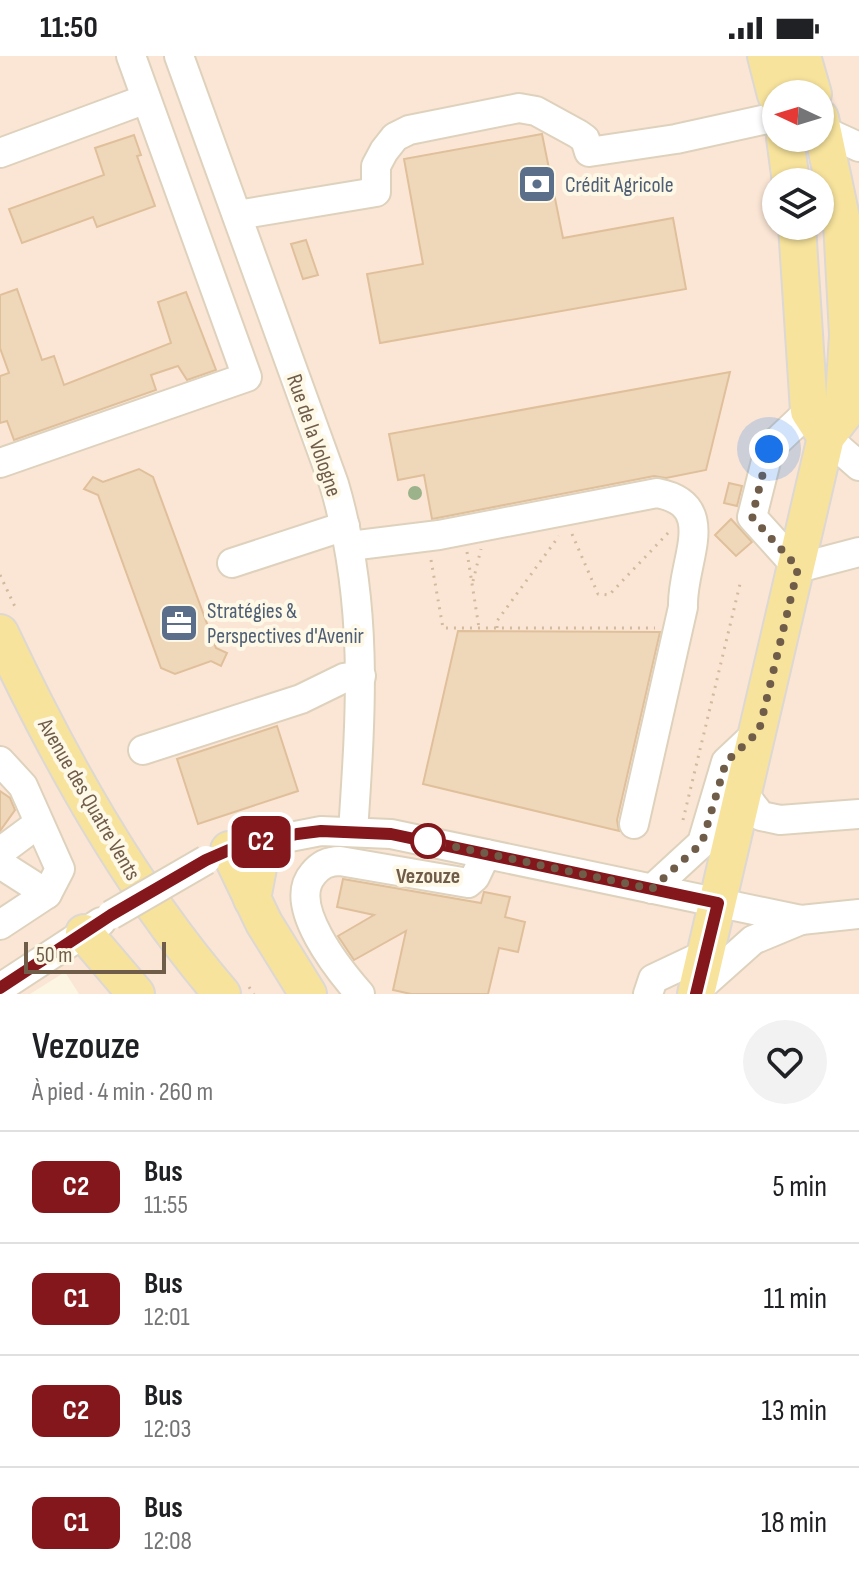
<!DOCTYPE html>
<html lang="fr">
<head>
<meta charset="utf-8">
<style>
	:root { --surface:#fff; --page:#f2f2f2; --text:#202124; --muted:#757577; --line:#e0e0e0 }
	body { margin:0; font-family:"Sofia Sans Condensed",sans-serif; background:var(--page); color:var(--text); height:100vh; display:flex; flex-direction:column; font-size:30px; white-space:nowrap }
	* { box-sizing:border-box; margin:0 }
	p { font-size:26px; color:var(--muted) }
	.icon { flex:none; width:44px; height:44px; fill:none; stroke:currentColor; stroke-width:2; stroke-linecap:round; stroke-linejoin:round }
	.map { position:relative; height:938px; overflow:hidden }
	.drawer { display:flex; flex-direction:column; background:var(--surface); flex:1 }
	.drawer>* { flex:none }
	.badge { padding:0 16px; border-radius:12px; font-size:28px; line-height:52px }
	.needle { width:52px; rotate:274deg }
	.fabs { position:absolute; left:762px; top:24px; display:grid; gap:16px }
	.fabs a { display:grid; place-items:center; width:72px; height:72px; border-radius:50%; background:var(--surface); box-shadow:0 2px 6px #0004; font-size:40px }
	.scale { position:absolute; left:24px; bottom:20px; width:142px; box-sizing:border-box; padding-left:8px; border:4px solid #705d49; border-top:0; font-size:22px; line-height:28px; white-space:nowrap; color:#705d49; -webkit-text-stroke:6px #fef8e7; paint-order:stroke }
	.you { position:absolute; width:40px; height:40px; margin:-20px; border:6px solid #fff; border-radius:50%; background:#1a73e8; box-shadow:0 0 0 12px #1a73e833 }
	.map>.badge { position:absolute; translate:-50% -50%; box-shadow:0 0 0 4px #fff }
	.round { display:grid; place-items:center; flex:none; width:84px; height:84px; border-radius:42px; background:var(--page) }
	.overview { display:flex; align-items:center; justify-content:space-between; height:136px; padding:0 32px }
	h1 { font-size:38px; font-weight:600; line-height:60px }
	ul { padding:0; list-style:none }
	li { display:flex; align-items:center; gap:24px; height:112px; padding:0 32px; border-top:2px solid var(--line) }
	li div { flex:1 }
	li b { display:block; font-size:30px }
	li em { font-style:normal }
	li .badge { min-width:88px; font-weight:700; text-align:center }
	.status { display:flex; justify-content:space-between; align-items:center; height:56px; padding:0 40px; background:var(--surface); direction:ltr }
	.status svg { height:22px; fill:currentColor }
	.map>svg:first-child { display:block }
	.commercial { fill:#fbe6d5; fill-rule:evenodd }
	.building { fill:#efd7ba; stroke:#e0c09b; stroke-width:2 }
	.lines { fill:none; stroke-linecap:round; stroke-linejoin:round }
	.minor-casing { stroke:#ded2bd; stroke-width:32 }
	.major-casing { stroke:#ddd8d3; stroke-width:40 }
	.path { stroke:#d3ba9e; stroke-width:3; stroke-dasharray:2 6; stroke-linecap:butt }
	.minor { stroke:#fff; stroke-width:28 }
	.major { stroke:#f7e39c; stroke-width:36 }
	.minor-bridge-casing { stroke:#ded2bd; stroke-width:32; stroke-linecap:butt }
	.minor-bridge { stroke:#fff; stroke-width:28 }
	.tree { fill:#9bb28b }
	.line-casing { stroke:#fff; stroke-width:18 }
	.line { stroke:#83171b; stroke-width:12 }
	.walk { stroke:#705d49; stroke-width:8; stroke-dasharray:0 14.4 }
	.stop-dot { fill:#fff; stroke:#83171b; stroke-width:4 }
	.labels { text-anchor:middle; stroke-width:8; stroke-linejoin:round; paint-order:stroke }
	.service-label { font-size:22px; fill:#4e5e75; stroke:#fef8e7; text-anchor:start }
	.street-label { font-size:22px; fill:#705d49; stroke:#fef8e7 }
	.stop-label { font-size:22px; font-weight:bold; fill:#705d49; stroke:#fef8e7 }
</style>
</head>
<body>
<div class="status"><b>11:50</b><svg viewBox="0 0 49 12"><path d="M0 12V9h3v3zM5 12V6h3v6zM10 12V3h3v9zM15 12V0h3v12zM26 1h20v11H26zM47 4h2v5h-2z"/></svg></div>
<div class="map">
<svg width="859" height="938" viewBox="0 0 859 938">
	<rect width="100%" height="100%" fill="#fbf5e1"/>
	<path class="commercial" d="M0,0H859V938H79L65,916L30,938H0ZM776,38H820V82H776ZM776,126H820V170H776Z"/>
	<g class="building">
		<path d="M542,78L563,182L673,162L686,233L380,287L367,218L423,208L404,103Z"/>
		<path d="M134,79L141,99L137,100L155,150L97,171L93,161L22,187L9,153L104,119L95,92Z"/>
		<path d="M306,184L318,219L303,223L291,188Z"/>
		<path d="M17,233L42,304L54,300L64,329L171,287L158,246L186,236L216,314L187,324L178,310L151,319L156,334L14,384L7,365L0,367V320L9,317L0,292V239Z"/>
		<path d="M730,316L706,414L666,422L654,420L432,463L424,419L398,424L389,378Z"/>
		<path d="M139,413L153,421L216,592L227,597L221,610L211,605L175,618L161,612L98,439L84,433L93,421L103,426Z"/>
		<path d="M729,427L742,430L737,450L724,447Z"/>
		<path d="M731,463L752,486L736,500L715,479Z"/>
		<path d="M458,575L660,576L617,764L619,775L423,728Z"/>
		<path d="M277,670L298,735L198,768L177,703Z"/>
		<path d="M0,735L10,742L15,754L0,775Z"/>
		<path d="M343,823L481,847L484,836L510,841L505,861L525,866L518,896L499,892L488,938H411L393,934L406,875L354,904L338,880L374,859L337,851Z"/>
	</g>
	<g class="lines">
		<defs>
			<g id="minor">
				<path d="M179,0L334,428C369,547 361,655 353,776"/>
				<path d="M824,75L859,91"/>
				<path d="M0,97L146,43"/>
				<path d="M237,159L376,136V110L384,95L395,81L409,74L519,52L536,55L578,78L585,83L589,96L676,83L776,61"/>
				<path d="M809,355L769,393L752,461L798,512L859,496"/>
				<path d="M826,381L859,410"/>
				<path d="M0,407L247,321L131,0"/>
				<path d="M350,490L439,479L657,437C721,449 681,506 683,551L634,768"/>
				<path d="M232,507L345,470"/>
				<path d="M143,694L301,643L344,622L361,620"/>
				<path d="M0,705L23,730L60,813L47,838"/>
				<path d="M744,738L761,760L780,764L859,758"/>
				<path d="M244,790L321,775L391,778L801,864L859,858"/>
				<path d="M0,796L39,767"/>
				<path d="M0,808L47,838L0,869"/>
				<path d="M652,833L702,787L726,706L759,675"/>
				<path d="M0,932L101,866"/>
				<path d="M697,934L753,884L801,864"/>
				<path d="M360,938C339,914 286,849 313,818C320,809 328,805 340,805L468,827L475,821L486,798"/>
				<path d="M648,938L653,923L706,898"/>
			</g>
			<g id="major">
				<path d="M766,0L776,39"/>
				<path d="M802,0L813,38"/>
				<path d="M785,82L791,126"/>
				<path d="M797,170L809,355L826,381"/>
				<path d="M0,577C60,704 130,831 222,938"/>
				<path d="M229,794L264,867L308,938"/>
				<path d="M252,843L263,786"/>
				<path d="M84,877L136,938"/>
				<path d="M696,938L826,381L843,359L848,279L842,166L820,62"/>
			</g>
		</defs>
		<use href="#minor" class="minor-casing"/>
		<use href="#major" class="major-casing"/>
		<g class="path">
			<path d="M572,478L598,538L609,539L669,476"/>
			<path d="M467,496L479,572"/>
			<path d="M431,504L443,572H655"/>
			<path d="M0,519L17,555"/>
			<path d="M473,525L481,493"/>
			<path d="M497,572V565L559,480"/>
			<path d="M683,764L740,528"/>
			<path d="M249,931L254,938"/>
		</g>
		<use href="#minor" class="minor"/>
		<use href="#major" class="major"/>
		<defs>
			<path id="minor-bridge" d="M111,859L206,804"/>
		</defs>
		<use href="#minor-bridge" class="minor-bridge-casing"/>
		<use href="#minor-bridge" class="minor-bridge"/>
	</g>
	<circle class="tree" cx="415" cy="437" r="7"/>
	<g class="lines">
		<defs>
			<path id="line" d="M0,932L111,859L206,804L229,794L297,778L321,775L391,778L718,847L696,938"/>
		</defs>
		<use href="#line" class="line-casing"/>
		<use href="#line" class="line"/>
		<path class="walk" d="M428,785L652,833L702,787L726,706L759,675L798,512L752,461L769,393"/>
	</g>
	<defs>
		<symbol id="bank-square" viewBox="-11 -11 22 22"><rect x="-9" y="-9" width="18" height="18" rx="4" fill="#5c6f8a" stroke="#fef8e7"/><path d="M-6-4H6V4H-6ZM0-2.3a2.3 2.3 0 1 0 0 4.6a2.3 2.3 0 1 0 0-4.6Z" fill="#fff"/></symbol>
		<symbol id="office-square" viewBox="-11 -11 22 22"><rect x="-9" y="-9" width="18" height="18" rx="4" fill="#5c6f8a" stroke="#fef8e7"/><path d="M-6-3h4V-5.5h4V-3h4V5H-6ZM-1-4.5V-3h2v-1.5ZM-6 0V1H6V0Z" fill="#fff"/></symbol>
	</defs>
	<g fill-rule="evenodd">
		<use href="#bank-square" x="515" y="106" width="44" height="44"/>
		<use href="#office-square" x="157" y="545" width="44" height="44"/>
	</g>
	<circle class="stop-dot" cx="428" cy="785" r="16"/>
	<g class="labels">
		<g class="service-label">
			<text x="565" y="136">Crédit Agricole</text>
			<text x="207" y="562">Stratégies &amp;<tspan x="207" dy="25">Perspectives d'Avenir</tspan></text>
		</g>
		<g class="street-label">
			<text transform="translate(315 379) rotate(71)" y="8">Rue de la Vologne</text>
			<text transform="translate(90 743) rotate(60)" y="8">Avenue des Quatre Vents</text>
		</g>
		<g class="stop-label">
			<text x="428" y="827">Vezouze</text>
		</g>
	</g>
</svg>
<div class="fabs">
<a><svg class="needle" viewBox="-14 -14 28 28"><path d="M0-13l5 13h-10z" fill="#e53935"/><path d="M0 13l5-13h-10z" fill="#757577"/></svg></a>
<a><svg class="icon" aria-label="layers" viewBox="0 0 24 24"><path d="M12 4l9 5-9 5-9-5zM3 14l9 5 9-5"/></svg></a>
</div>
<div class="scale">50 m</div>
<div class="you" style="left:769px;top:393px"></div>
<b class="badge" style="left:261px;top:786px;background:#83171b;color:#fff">C2</b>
</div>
<section class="drawer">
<div class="overview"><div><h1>Vezouze</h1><p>À pied · 4 min · 260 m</p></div><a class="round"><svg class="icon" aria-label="heart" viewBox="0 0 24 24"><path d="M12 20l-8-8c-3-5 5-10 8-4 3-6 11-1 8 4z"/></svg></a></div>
<ul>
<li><span class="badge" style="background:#83171b;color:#fff">C2</span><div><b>Bus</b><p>11:55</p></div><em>5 min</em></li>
<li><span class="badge" style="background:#83171b;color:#fff">C1</span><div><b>Bus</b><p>12:01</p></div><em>11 min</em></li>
<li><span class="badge" style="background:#83171b;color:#fff">C2</span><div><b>Bus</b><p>12:03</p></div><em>13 min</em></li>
<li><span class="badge" style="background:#83171b;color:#fff">C1</span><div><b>Bus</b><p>12:08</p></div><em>18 min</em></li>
</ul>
</section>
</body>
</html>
